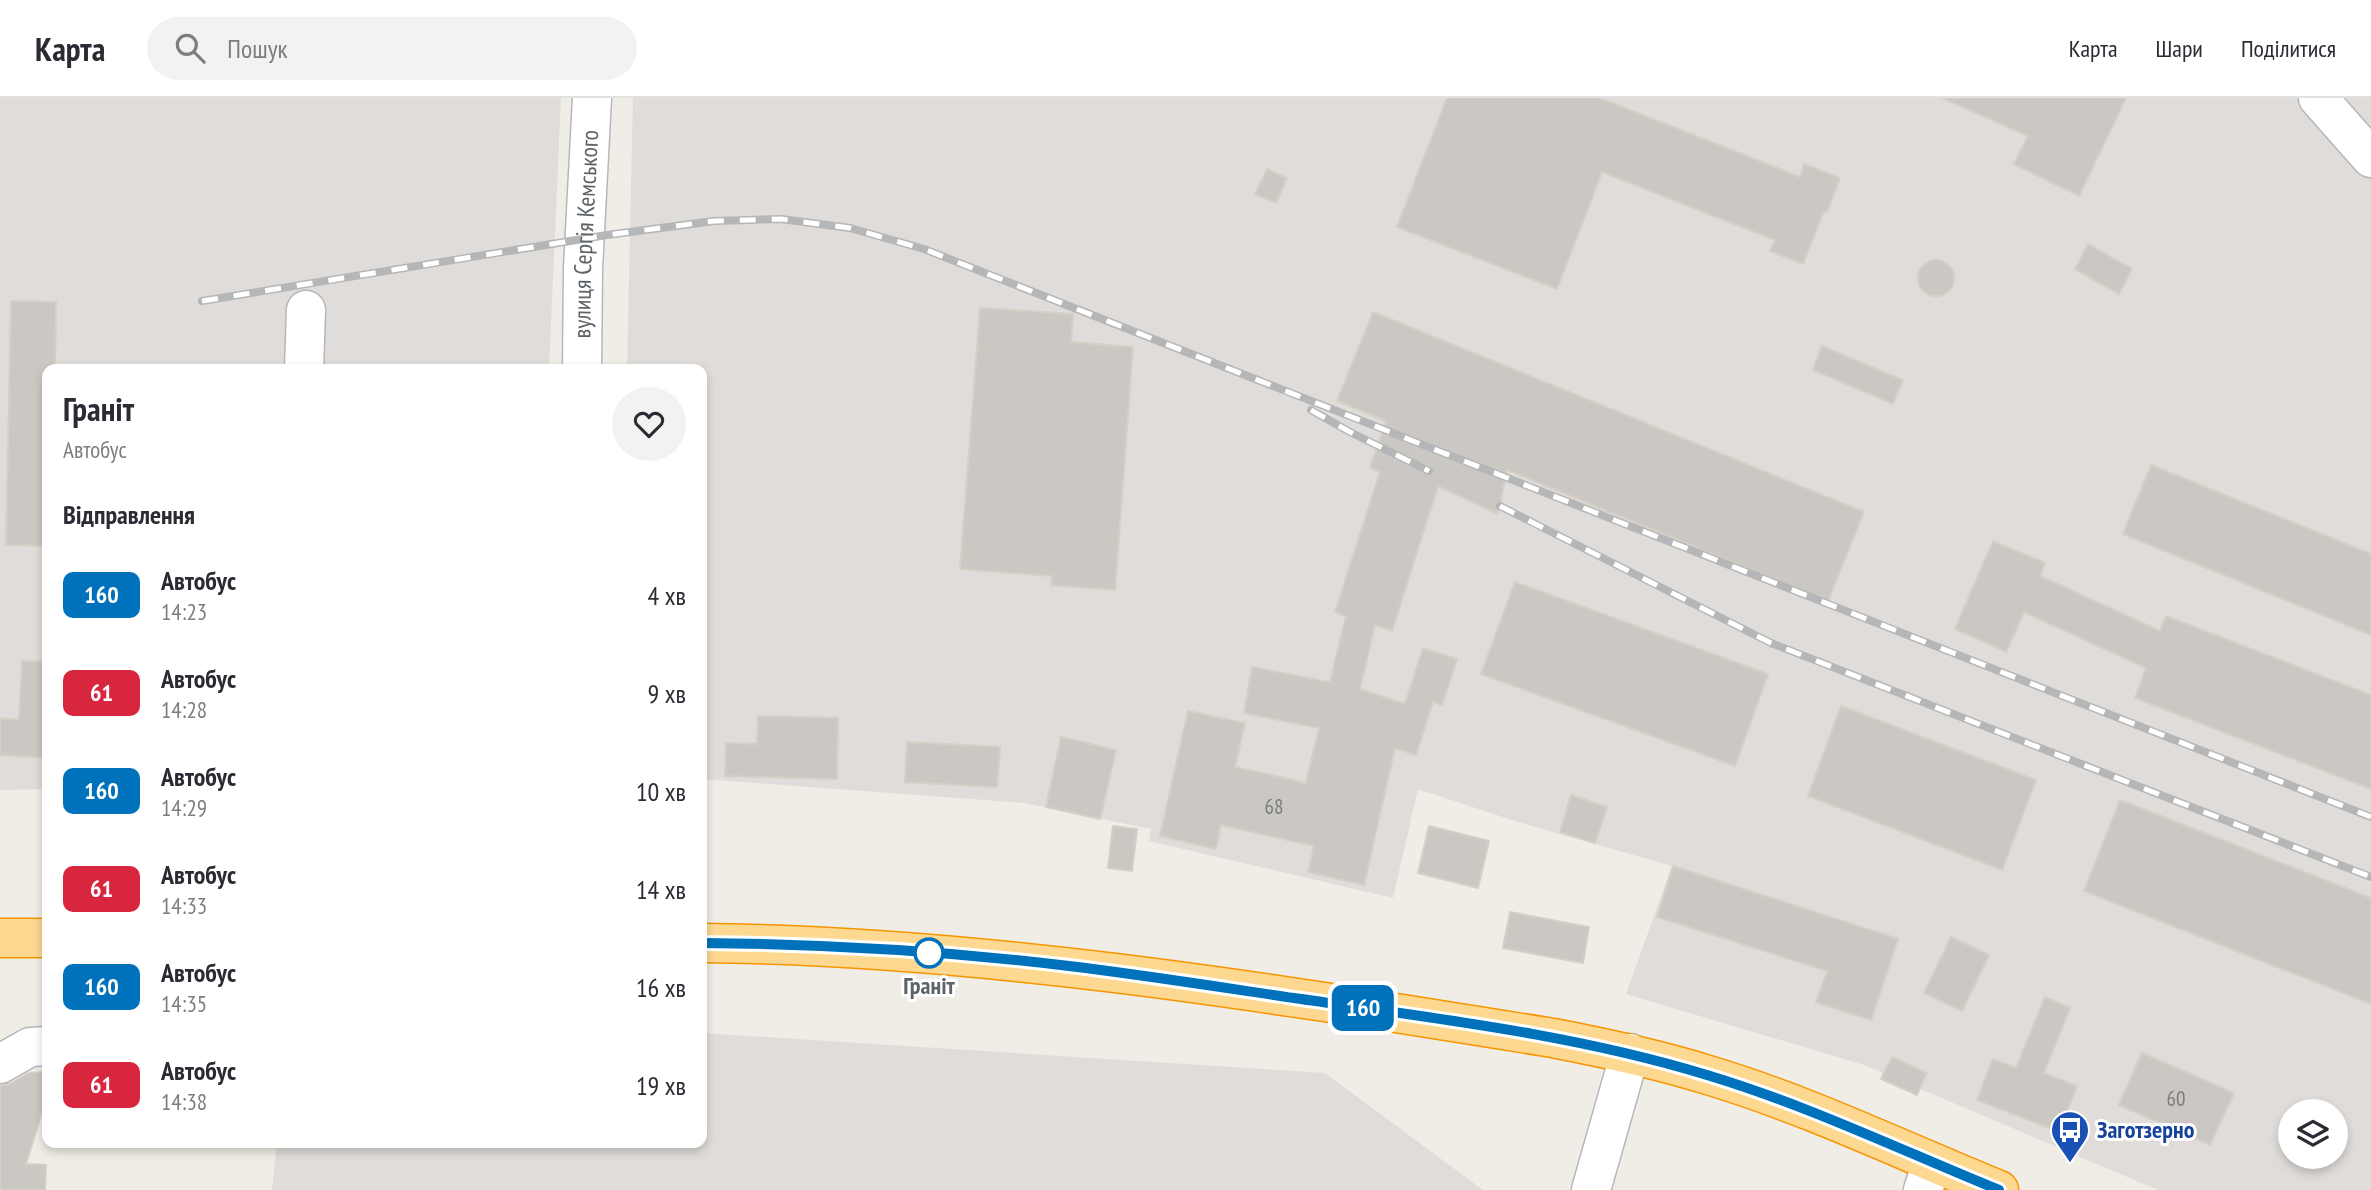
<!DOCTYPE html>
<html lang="uk">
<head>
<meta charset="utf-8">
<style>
	:root { --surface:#fff; --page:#f2f2f3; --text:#2b2b33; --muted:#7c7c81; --line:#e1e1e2 }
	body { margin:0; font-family:"PT Sans Narrow",sans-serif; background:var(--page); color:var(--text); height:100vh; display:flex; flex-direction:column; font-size:26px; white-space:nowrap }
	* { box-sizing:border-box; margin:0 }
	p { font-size:23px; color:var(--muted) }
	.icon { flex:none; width:38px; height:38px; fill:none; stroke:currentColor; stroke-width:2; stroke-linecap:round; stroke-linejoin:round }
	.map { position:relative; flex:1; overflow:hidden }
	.panel { position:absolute; left:42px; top:266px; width:665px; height:784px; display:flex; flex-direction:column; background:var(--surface); border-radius:14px; box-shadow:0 4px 10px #0003 }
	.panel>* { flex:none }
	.badge { padding:0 14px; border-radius:10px; font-size:24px; line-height:46px }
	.tools { position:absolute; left:2278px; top:1001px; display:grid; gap:14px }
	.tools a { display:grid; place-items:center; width:70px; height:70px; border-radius:50%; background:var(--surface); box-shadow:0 4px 10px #0003; font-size:35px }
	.map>.badge { position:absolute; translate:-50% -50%; box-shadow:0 0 0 4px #fff }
	h2 { padding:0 21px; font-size:26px; line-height:63px }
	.round { display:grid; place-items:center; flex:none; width:74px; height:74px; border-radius:37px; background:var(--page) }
	.overview { display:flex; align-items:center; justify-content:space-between; height:119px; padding:0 21px }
	h1 { font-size:33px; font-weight:700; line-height:52px }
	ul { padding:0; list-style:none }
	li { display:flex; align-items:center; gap:21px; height:98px; padding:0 21px }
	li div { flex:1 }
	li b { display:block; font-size:26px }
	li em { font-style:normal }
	li .badge { min-width:77px; font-weight:700; text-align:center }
	header { display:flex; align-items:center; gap:42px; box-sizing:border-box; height:98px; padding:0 35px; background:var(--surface); border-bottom:2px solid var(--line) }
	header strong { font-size:33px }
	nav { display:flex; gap:38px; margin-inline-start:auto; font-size:24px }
	.search { width:490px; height:63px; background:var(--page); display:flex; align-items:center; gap:18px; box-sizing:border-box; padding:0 24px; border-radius:38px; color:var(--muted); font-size:26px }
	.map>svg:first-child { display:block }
	.industrial { fill:#dfdcd9; fill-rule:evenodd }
	.building { fill:#cbc8c3; stroke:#d5cfc5; stroke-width:2 }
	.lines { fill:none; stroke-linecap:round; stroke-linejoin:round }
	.minor-casing { stroke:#b4b7bb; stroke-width:41 }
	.highway-casing { stroke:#f79500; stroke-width:41 }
	.minor { stroke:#fff; stroke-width:38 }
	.highway { stroke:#fdd891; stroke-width:38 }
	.rail-casing { stroke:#b5b6b7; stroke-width:8 }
	.rail { stroke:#fff; stroke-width:5; stroke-dasharray:16; stroke-linecap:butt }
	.line-casing { stroke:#fff; stroke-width:16 }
	.line { stroke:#0072bc; stroke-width:10 }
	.stop-dot { fill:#fff; stroke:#0072bc; stroke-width:3.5 }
	.labels { text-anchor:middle; stroke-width:6; stroke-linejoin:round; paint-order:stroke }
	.number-label { font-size:21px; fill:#797c7e }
	.street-label { font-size:24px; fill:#5e6367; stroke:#fff }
	.stop-label { font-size:24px; font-weight:bold; fill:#5e6367; stroke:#fff }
	.transit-label { font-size:24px; font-weight:bold; fill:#164399; stroke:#fff; text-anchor:start }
</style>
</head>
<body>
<header>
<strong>Карта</strong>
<div class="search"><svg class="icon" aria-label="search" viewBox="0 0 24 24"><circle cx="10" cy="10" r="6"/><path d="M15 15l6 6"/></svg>Пошук</div>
<nav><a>Карта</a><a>Шари</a><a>Поділитися</a></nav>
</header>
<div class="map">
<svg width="2371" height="1092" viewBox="0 0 2371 1092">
	<rect width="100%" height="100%" fill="#f0ede7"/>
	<g class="industrial">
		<path d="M0,0H561L549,271H47V691L0,692Z"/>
		<path d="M633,0H2371V1092H2158L1864,967L1626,896L1672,768L1518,724L1418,691L1393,800L1149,743L1151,731L1025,705L702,681V271H627ZM2291,1013H2336V1059H2291Z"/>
		<path d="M702,935L1325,975L1483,1092H272L277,1045H702Z"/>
	</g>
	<g class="building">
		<path d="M1447,0H1600L1800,79L1804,66L1840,80L1827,114L1824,113L1803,166L1770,153L1775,142L1602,74L1557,191L1397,129Z"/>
		<path d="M1942,0H2126L2079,98L2014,66L2028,38Z"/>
		<path d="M1267,71L1287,80L1276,105L1255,96Z"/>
		<path d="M2088,146L2132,171L2119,196L2075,171Z"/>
		<circle cx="1936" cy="180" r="18"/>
		<path d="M11,203L56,204L55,271H47V448L6,447Z"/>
		<path d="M980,210L1073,216L1071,244L1133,249L1115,492L1051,487L1052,478L960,471Z"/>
		<path d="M1373,214L1864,414L1828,503L1507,372L1498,416L1438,388L1392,533L1375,527L1360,591L1405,606L1423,550L1457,561L1442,607L1433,604L1416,657L1395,650L1364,787L1308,774L1314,748L1221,727L1216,751L1160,738L1188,613L1245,625L1235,669L1306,685L1319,630L1244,615L1252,569L1330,584L1346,518L1335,514L1380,374L1370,370L1386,323L1337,303Z"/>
		<path d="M1822,248L1903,282L1893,306L1813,272Z"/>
		<path d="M2151,367L2371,456V537L2123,436Z"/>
		<path d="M1993,443L2045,465L2040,478L2160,533L2166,518L2371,597V691L2135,600L2146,570L2024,514L2006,554L1955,531Z"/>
		<path d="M1515,484L1768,576L1735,668L1481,576Z"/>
		<path d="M22,563L47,564V660L0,657V620L19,622Z"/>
		<path d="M1841,608L2036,682L2002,772L1808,698Z"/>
		<path d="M758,618L838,620L837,681L725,678L726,645L757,646Z"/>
		<path d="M1061,639L1116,652L1100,721L1046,709Z"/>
		<path d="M907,644L1000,649L997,689L905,684Z"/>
		<path d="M1571,697L1607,709L1595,745L1560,734Z"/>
		<path d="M2120,702L2371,800V906L2084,793Z"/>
		<path d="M1113,728L1137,731L1132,773L1108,770Z"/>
		<path d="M1429,728L1489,743L1478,790L1418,775Z"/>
		<path d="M1673,768L1898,841L1871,922L1816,904L1827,873L1657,819Z"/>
		<path d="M1510,814L1589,829L1583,865L1503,850Z"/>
		<path d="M1951,839L1989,857L1962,913L1924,895Z"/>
		<path d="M2045,899L2070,910L2044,975L2077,988L2059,1034L1977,1002L1993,961L2016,970Z"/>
		<path d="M2142,955L2234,995L2210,1047L2119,1007Z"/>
		<path d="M1892,959L1927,975L1917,997L1881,981Z"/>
		<path d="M47,974V998L26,1066L46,1067L45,1092H0V988L11,985L29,975Z"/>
	</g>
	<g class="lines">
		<defs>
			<g id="minor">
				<path d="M2318,0L2371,60"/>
				<path d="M304,271L306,212"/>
				<path id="s1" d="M582,271L583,171L592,0"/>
				<path d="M0,966L30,949L47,948"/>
				<path d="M1591,1092L1630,955"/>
				<path d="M1923,1092L1932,1065"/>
			</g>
			<g id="highway">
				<path d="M0,840H47"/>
				<path d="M702,845C988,848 1271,895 1553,940C1605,950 1657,961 1708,977C1808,1007 1903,1053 1999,1092"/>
			</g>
		</defs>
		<use href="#minor" class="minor-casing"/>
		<use href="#highway" class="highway-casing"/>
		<use href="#minor" class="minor"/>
		<use href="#highway" class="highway"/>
		<defs>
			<g id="rail">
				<path d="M202,203L607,137L714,123L781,121L850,130L924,151L2371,719"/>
				<path d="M1311,312L1350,334L1429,373"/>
				<path d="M1500,408L1771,545L2371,779"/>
			</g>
		</defs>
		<use href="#rail" class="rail-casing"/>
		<use href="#rail" class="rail"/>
	</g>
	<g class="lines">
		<defs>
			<path id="line" d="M702,845C824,846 947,853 1069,868C1144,877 1219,889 1294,900C1432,920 1573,936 1707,977C1807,1007 1903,1053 1999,1092"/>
		</defs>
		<use href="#line" class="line-casing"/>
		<use href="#line" class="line"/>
	</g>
	<defs>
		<symbol id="bus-pin" viewBox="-11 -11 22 30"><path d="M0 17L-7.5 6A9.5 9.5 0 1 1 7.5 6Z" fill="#1a4fb4" stroke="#fff"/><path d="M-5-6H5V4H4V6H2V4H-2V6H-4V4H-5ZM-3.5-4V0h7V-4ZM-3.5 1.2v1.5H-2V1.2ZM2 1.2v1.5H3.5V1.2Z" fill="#fff"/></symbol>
	</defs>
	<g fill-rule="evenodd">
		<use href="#bus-pin" x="2048" y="1010" width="44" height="60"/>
	</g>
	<circle class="stop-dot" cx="929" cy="855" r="14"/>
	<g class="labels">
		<g class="number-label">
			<text x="1274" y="716">68</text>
			<text x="2176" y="1008">60</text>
		</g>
		<g class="street-label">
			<text dy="8" stroke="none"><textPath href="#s1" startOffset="135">вулиця Сергія Кемського</textPath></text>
		</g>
		<g class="stop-label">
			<text x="929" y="896">Граніт</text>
		</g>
		<g class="transit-label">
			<text x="2097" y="1040">Заготзерно</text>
		</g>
	</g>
</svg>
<div class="tools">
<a><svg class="icon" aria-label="layers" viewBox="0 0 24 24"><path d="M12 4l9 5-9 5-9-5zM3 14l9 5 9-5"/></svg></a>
</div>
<b class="badge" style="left:1363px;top:910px;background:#0072bc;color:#fff">160</b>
<section class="panel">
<div class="overview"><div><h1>Граніт</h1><p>Автобус</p></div><a class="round"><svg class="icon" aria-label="heart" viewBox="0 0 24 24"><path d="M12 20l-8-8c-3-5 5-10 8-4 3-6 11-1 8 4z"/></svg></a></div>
<h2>Відправлення</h2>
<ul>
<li><span class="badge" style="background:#0072bc;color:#fff">160</span><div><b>Автобус</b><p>14:23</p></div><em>4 хв</em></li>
<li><span class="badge" style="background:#d7263d;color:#fff">61</span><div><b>Автобус</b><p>14:28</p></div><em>9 хв</em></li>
<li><span class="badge" style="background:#0072bc;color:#fff">160</span><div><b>Автобус</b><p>14:29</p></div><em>10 хв</em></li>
<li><span class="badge" style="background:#d7263d;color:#fff">61</span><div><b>Автобус</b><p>14:33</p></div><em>14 хв</em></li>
<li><span class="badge" style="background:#0072bc;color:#fff">160</span><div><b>Автобус</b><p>14:35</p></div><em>16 хв</em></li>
<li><span class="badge" style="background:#d7263d;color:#fff">61</span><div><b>Автобус</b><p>14:38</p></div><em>19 хв</em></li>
</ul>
</section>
</div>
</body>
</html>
